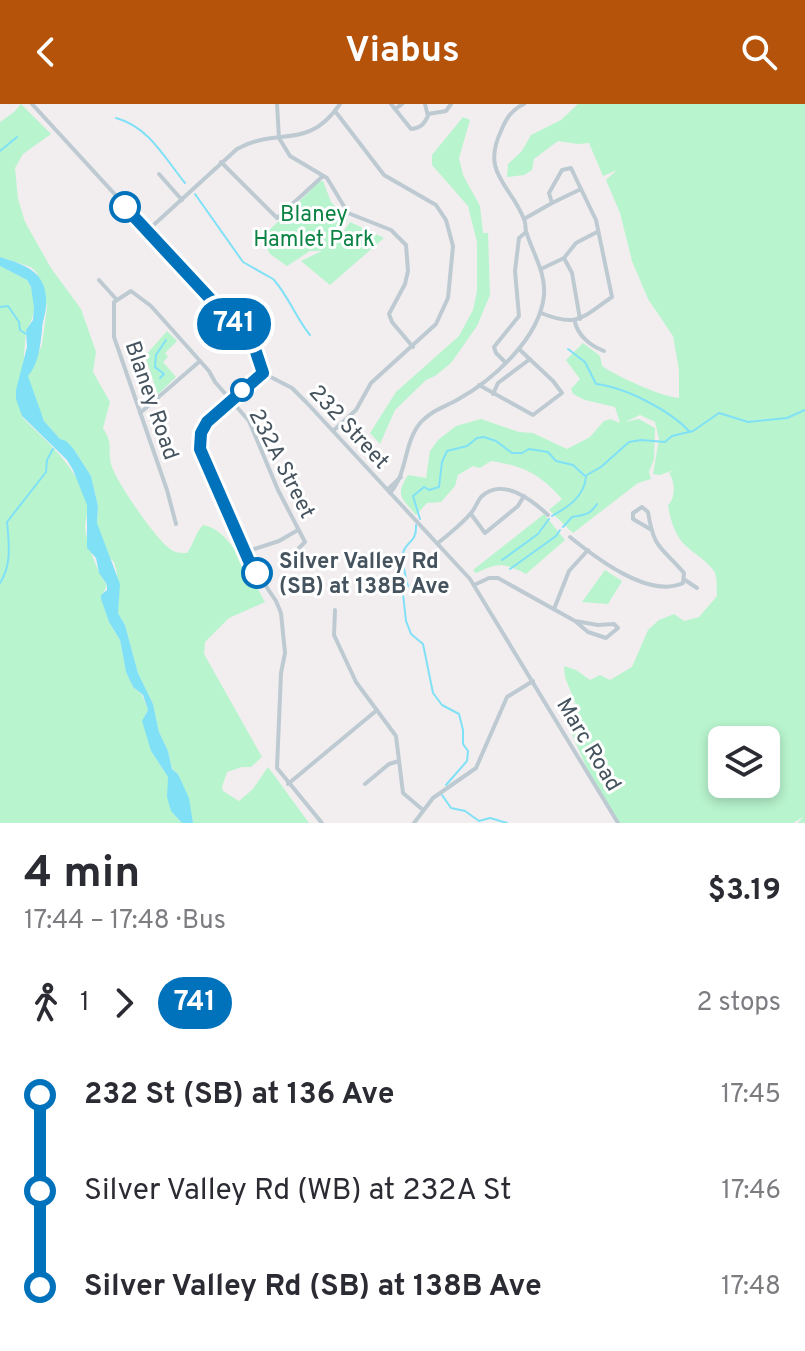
<!DOCTYPE html>
<html lang="en">
<head>
<meta charset="utf-8">
<style>
	:root { --surface:#fff; --page:#f2f2f3; --text:#2b2b33; --muted:#7c7c81; --accent:#b45309 }
	body { margin:0; font-family:Overpass,sans-serif; background:var(--page); color:var(--text); height:100vh; display:flex; flex-direction:column; font-size:30px; white-space:nowrap }
	* { box-sizing:border-box; margin:0 }
	p { font-size:26px; color:var(--muted) }
	.icon { flex:none; width:44px; height:44px; fill:none; stroke:currentColor; stroke-width:2; stroke-linecap:round; stroke-linejoin:round }
	.map { position:relative; height:719px; overflow:hidden }
	.panel { display:flex; flex-direction:column; background:var(--surface); flex:1 }
	.panel>* { flex:none }
	.badge { padding:0 16px; border-radius:26px; font-size:28px; line-height:52px }
	.controls { position:absolute; left:708px; top:622px; display:grid; gap:16px }
	.controls a { display:grid; place-items:center; width:72px; height:72px; border-radius:12px; background:var(--surface); box-shadow:0 4px 12px #0003; font-size:40px }
	.map>.badge { position:absolute; translate:-50% -50%; box-shadow:0 0 0 4px #fff }
	.legs { display:flex; align-items:center; gap:12px; height:88px; padding:0 24px; font-size:26px }
	.legs p { margin-inline-start:auto }
	.headline { display:flex; align-items:center; justify-content:space-between; height:136px; padding:0 24px }
	h1 { font-size:44px; font-weight:700; line-height:60px }
	ul { padding:0 24px; list-style:none }
	li { display:flex; align-items:center; gap:28px; height:96px; font-size:30px }
	li i { display:grid; place-items:center; width:12px; height:100%; margin:0 10px; background:currentColor }
	li i::after { content:''; width:20px; height:20px; margin:-10px; border:6px solid; border-radius:50%; background:var(--surface) }
	li p { margin-inline-start:auto }
	li:first-child i { background:linear-gradient(#0000 50%,currentColor 0) }
	li:last-child i { background:linear-gradient(currentColor 50%,#0000 0) }
	header { display:flex; justify-content:space-between; align-items:center; height:104px; padding:0 24px; background:var(--accent); color:#fff; font-size:36px; font-weight:700 }
	.map>svg:first-child { display:block }
	.green { fill:#b8f4ce; fill-rule:evenodd }
	.water { fill:#80e1f6 }
	.lines { fill:none; stroke-linecap:round; stroke-linejoin:round }
	.stream { stroke:#80e1f6; stroke-width:2 }
	.minor { stroke:#becad2; stroke-width:4 }
	.line-1-casing { stroke:#fff; stroke-width:18 }
	.line-1 { stroke:#0072bc; stroke-width:12 }
	.stop-1-dot { fill:#fff; stroke:#0072bc; stroke-width:4 }
	.labels { text-anchor:middle; stroke-width:6; stroke-linejoin:round; paint-order:stroke }
	.park-label { font-size:22px; fill:#0c8344; stroke:#fff }
	.street-label { font-size:22px; fill:#45535e; stroke:#fff }
	.stop-label { font-size:22px; font-weight:bold; fill:#45535e; stroke:#fff; text-anchor:start }
</style>
</head>
<body>
<header><svg class="icon" aria-label="back" viewBox="0 0 24 24"><path d="M15 5l-7 7 7 7"/></svg>Viabus<svg class="icon" aria-label="search" viewBox="0 0 24 24"><circle cx="10" cy="10" r="6"/><path d="M15 15l6 6"/></svg></header>
<div class="map">
<svg width="805" height="719" viewBox="0 0 805 719">
	<rect width="100%" height="100%" fill="#f2eeef"/>
	<g class="green">
		<path d="M21,0L51,30L23,50L15,64L18,95L25,118L51,164L81,205L96,248L93,268L110,298L103,324C114,342 107,342 111,360C115,376 155,434 169,444C175,449 180,449 187,449C194,440 195,429 203,421C231,425 252,475 265,498L229,514L205,538L204,550L262,653L251,663H242L227,668L222,683L223,687L239,697L253,685L268,663L309,719H193L188,694L178,670L172,664L168,647L159,628L153,600L138,569L125,521L118,509L117,469L114,458L107,451L97,419L98,402L91,372L73,344L60,335L44,317L30,284L28,272L42,241L47,203L37,169L31,163L0,153V18L14,8Z"/>
		<path d="M578,0H805V719H798L803,713L793,719H618L591,674L565,614L576,601L565,573L564,562L576,566L590,576L600,571L610,576L632,563L648,526L659,516L674,510L684,517L699,513L717,492C716,485 718,473 714,467C706,456 696,451 686,442C675,432 670,415 668,401C676,394 675,377 669,369L674,366L660,371L653,370L659,335L655,318L640,311L625,318L639,315L655,324L654,355L649,368L651,375L638,379L573,429L549,406L562,395C540,370 524,362 491,357L480,364L473,362L458,371L455,382L441,398L427,399L416,411C401,393 395,392 408,371L426,374L430,347L438,336L456,322L481,315L519,328L533,329L567,345L590,333L604,317L610,315L620,319L615,303L585,296L573,290L571,285L580,275L566,256L583,239L600,252L602,262C616,272 662,293 679,294V266L673,232L648,195L632,157L620,109L606,76L617,66L603,72L589,39L578,40L558,37L534,55L532,66L524,71L507,73L508,60L522,47L531,31L561,16ZM722,636H766V680H722Z"/>
		<path d="M463,13L470,16L459,54L463,71L480,102L483,129H488L490,191L477,222L451,259L435,272L426,276L395,306L380,340L370,329L396,288L459,232L473,206L477,187V138L468,102L432,61V51Z"/>
		<path d="M323,77L331,98L348,116L340,124L337,137L350,118L384,134L330,181L301,157L322,147H310L287,162L270,150L261,134L310,87L316,78Z"/>
		<path d="M0,162L27,176C37,192 37,211 26,226L20,304L22,313C48,340 77,361 87,400C89,408 85,416 85,424C86,437 99,473 107,481L101,494L109,518L120,536L126,568L133,583L142,591L148,606L144,613L151,647L168,673L171,707L182,719H0Z"/>
		<path d="M167,227L177,237L165,249L168,253L163,258L176,273L158,290L145,252Z"/>
		<path d="M544,410L565,436L526,470C504,459 499,458 476,469L473,466Z"/>
		<path d="M605,466L622,477L608,500L582,498Z"/>
	</g>
	<path class="water" d="M0,153C26,161 48,168 46,201C46,210 42,217 42,226C40,243 39,259 28,272L44,317L60,335L66,337L73,344L91,372L98,402L97,419L120,480L118,509L125,521L138,569L153,600L159,628L168,647L172,665L178,670L189,694L193,719H182L171,707L167,693L168,673L151,647L142,617L148,606L143,591L133,583L126,568L120,536L109,518L101,495V491L107,486V481L99,469L96,454L87,444V401L73,366L67,356L22,312L16,295V286L27,243L26,226L33,216L34,204L31,183L27,176L0,162Z"/>
	<g class="lines">
		<g class="stream">
			<path d="M116,14C149,23 164,53 185,79"/>
			<path d="M0,47L17,33"/>
			<path d="M195,90L243,158L273,175"/>
			<path d="M274,176C289,193 296,214 310,231"/>
			<path d="M0,203L8,202L19,218L20,226L26,230"/>
			<path d="M568,245L585,258L596,280C625,283 671,307 690,328"/>
			<path d="M160,274L164,270L155,263L156,251L166,236"/>
			<path d="M552,412C568,403 584,393 586,373"/>
			<path d="M420,415L413,392L424,383L429,386L439,383L442,358L447,347L467,342L477,334L484,333L496,337L512,349H522L529,345L548,348L556,357L573,361L585,372L601,363L629,338L641,336L665,338L672,332L693,327L719,309L748,318L787,314L805,306"/>
			<path d="M416,421C417,439 406,437 403,449C402,460 405,471 408,482L403,490L406,517L411,530L423,540L433,589L442,601L459,610L463,626V640L468,647L467,657L446,681"/>
			<path d="M563,423L572,413C584,411 590,411 597,400"/>
			<path d="M502,456L538,430L549,415"/>
			<path d="M510,465L556,432L560,426"/>
			<path d="M0,479C12,461 9,439 7,418L46,368L47,356L53,345"/>
			<path d="M442,691L451,704L465,707L479,717L490,714L507,719"/>
		</g>
		<g class="minor">
			<path d="M32,0L254,242L263,269"/>
			<path d="M277,0L279,34L290,52L327,74L348,109L391,126L406,141L408,167L405,180L389,210L392,218L413,243"/>
			<path d="M391,0L411,25C421,24 424,20 428,12L425,0"/>
			<path d="M395,5L402,0"/>
			<path d="M428,10L446,7L451,0"/>
			<path d="M221,58L277,114L323,72"/>
			<path d="M159,70L182,96"/>
			<path d="M524,115L552,99L549,89L562,66L571,64L581,85L552,99"/>
			<path d="M147,127L237,45C278,22 307,48 340,0"/>
			<path d="M564,154L572,169L580,215"/>
			<path d="M541,165L564,154L576,139L597,128"/>
			<path d="M99,176L117,196"/>
			<path d="M541,209C578,224 581,214 612,193L596,116L581,85"/>
			<path d="M575,218C578,232 591,242 604,247"/>
			<path d="M505,258L496,249L494,243L519,212L515,167L519,134L526,128"/>
			<path d="M263,269L292,284L307,299L470,475L618,719"/>
			<path d="M263,269L207,318L201,329L200,345L249,457L276,497L281,509L285,549L281,569L277,664L322,719"/>
			<path d="M479,281L533,311L562,289L553,277L519,245"/>
			<path d="M493,290L498,279L530,255"/>
			<path d="M140,309L200,257"/>
			<path d="M333,327L356,306L371,279L436,220L448,194L453,142L446,116L436,101L384,71L335,7"/>
			<path d="M388,385L401,373"/>
			<path d="M390,389C408,369 403,339 421,318C431,307 444,303 457,296C493,276 540,234 544,191C546,168 532,148 526,127C525,123 526,119 524,115C510,80 481,69 501,27C506,15 511,6 524,0"/>
			<path d="M471,410L485,429L518,402L524,392"/>
			<path d="M176,420L167,386L114,233V198L131,187L151,202L209,267L215,278L249,317L278,386L305,438L299,444"/>
			<path d="M570,433C596,454 649,495 683,479L684,469C661,442 654,446 648,408L642,403L633,409V415L650,425"/>
			<path d="M438,439C449,430 462,420 471,409C475,405 477,398 481,393C502,372 533,397 548,411"/>
			<path d="M245,448L279,437L298,426"/>
			<path d="M685,476L697,484"/>
			<path d="M474,481L489,474H498L575,517L588,528L606,534L618,524L614,520L598,521L575,517"/>
			<path d="M554,505L569,467L588,446"/>
			<path d="M335,506L334,531L356,578L396,632L403,689L423,706"/>
			<path d="M288,680L377,606"/>
			<path d="M365,680L389,660L399,657"/>
			<path d="M414,719L433,694L476,664L507,593L533,577"/>
		</g>
	</g>
	<g class="lines">
		<defs>
			<path id="line-1" d="M125,103L254,242L263,269L207,318L201,329L200,345L249,457L257,469"/>
		</defs>
		<use href="#line-1" class="line-1-casing"/>
		<use href="#line-1" class="line-1"/>
	</g>
	<g class="stop-1-dot">
		<circle cx="125" cy="103" r="14"/>
		<circle cx="242" cy="286" r="10"/>
		<circle cx="257" cy="469" r="14"/>
	</g>
	<g class="labels">
		<g class="park-label">
			<text x="314" y="117">Blaney<tspan x="314" dy="25">Hamlet Park</tspan></text>
		</g>
		<g class="street-label">
			<text transform="translate(153 296) rotate(71)" y="8">Blaney Road</text>
			<text transform="translate(350 322) rotate(47)" y="8">232 Street</text>
			<text transform="translate(283 359) rotate(63)" y="8">232A Street</text>
			<text transform="translate(590 640) rotate(59)" y="8">Marc Road</text>
		</g>
		<g class="stop-label">
			<text x="279" y="464">Silver Valley Rd<tspan x="279" dy="25">(SB) at 138B Ave</tspan></text>
		</g>
	</g>
</svg>
<div class="controls">
<a><svg class="icon" aria-label="layers" viewBox="0 0 24 24"><path d="M12 4l9 5-9 5-9-5zM3 14l9 5 9-5"/></svg></a>
</div>
<b class="badge" style="left:234px;top:220px;background:#0072bc;color:#fff">741</b>
</div>
<section class="panel">
<div class="headline"><div><h1>4 min</h1><p>17:44 – 17:48 · Bus</p></div><b>$3.19</b></div>
<div class="legs"><svg class="icon" aria-label="walk" viewBox="0 0 24 24"><circle cx="13" cy="4" r="2"/><path d="M13 8l-2 6 4 7M11 14l-3 7M7 12l3-4h3l4 4"/></svg>1<svg class="icon" aria-label="forward" viewBox="0 0 24 24"><path d="M9 5l7 7-7 7"/></svg><b class="badge" style="background:#0072bc;color:#fff">741</b><p>2 stops</p></div>
<ul>
<li><i style="color:#0072bc"></i><b>232 St (SB) at 136 Ave</b><p>17:45</p></li>
<li><i style="color:#0072bc"></i><span>Silver Valley Rd (WB) at 232A St</span><p>17:46</p></li>
<li><i style="color:#0072bc"></i><b>Silver Valley Rd (SB) at 138B Ave</b><p>17:48</p></li>
</ul>
</section>
</body>
</html>
